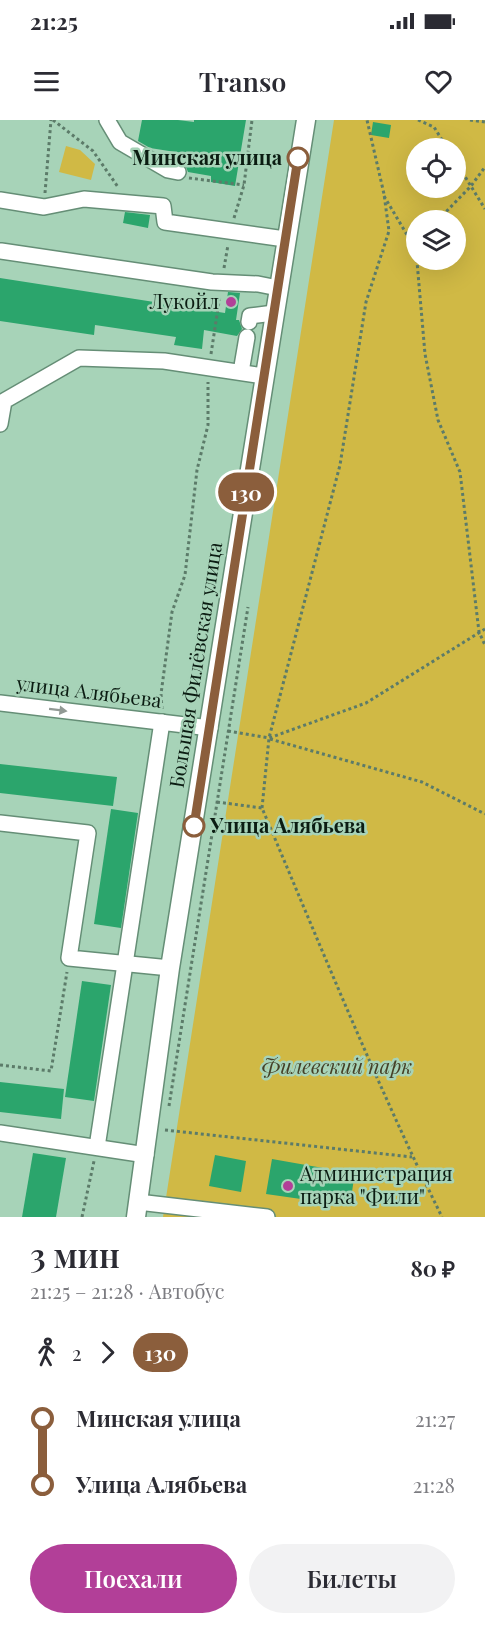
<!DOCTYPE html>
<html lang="ru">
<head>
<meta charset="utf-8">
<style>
	:root { --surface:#fff; --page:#f2f2f3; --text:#2b2b33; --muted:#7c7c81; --accent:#b23f98 }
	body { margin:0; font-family:"Playfair Display",serif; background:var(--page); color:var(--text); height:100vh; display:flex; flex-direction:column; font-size:22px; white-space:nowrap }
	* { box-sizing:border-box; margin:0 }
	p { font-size:20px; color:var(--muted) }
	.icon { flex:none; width:33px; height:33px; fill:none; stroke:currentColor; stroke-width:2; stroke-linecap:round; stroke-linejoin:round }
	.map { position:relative; height:1097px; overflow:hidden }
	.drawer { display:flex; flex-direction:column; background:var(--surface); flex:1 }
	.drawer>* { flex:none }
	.badge { padding:0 12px; border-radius:20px; font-size:21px; line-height:39px }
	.fabs { position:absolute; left:406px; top:18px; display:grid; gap:12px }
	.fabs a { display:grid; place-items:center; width:60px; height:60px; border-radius:50%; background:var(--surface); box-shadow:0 6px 24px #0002; font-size:30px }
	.map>.badge { position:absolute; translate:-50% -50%; box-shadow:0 0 0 3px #fff }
	.legs { display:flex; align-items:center; gap:9px; height:66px; padding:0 30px; font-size:20px }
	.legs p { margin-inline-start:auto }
	.overview { display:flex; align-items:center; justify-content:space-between; height:102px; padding:0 30px }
	h1 { font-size:33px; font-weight:600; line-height:45px }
	.button { display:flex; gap:12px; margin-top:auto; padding:12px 30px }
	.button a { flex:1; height:69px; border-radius:36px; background:var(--accent); color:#fff; font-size:24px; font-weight:600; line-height:69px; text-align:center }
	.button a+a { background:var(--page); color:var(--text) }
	ul { padding:0 30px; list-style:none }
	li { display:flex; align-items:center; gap:21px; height:66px; font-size:22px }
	li i { display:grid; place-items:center; width:9px; height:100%; margin:0 8px; background:currentColor }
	li i::after { content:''; width:15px; height:15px; margin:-8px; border:4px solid; border-radius:50%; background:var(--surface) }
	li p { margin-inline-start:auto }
	li:first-child i { background:linear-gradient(#0000 50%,currentColor 0) }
	li:last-child i { background:linear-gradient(currentColor 50%,#0000 0) }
	.status { display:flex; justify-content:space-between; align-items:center; height:42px; padding:0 30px; background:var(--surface); direction:ltr }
	.status svg { height:16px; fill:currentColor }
	header { display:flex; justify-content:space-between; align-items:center; height:78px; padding:0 30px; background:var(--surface); font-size:27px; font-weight:600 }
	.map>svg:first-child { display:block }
	.green { fill:#d0b945; fill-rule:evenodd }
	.building { fill:#2ba56c }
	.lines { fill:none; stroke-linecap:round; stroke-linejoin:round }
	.minor-casing { stroke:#658e76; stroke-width:18 }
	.major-casing { stroke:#658e76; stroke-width:21 }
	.path { stroke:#5c7b69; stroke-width:3; stroke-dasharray:3 3; stroke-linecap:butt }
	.minor { stroke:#fff; stroke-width:15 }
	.major { stroke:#fff; stroke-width:18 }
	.oneway { fill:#919994 }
	.line-1-casing { stroke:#fff; stroke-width:14 }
	.line-1 { stroke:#8b5e3c; stroke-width:9 }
	.stop-1-dot { fill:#fff; stroke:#8b5e3c; stroke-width:3 }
	.poi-dot { fill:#b23f98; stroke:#a7d3b8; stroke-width:2 }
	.labels { text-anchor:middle; stroke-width:5; stroke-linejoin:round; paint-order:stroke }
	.stop-label { font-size:20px; font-weight:bold; fill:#0b1c12; stroke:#a7d3b8; text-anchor:end }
	.poi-label { font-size:20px; fill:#0b1c12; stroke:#a7d3b8; text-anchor:end }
	.street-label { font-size:20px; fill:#0b1c12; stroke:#a7d3b8 }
	.park-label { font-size:20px; font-style:italic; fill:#454027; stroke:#a7d3b8 }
</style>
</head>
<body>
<div class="status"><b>21:25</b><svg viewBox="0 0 49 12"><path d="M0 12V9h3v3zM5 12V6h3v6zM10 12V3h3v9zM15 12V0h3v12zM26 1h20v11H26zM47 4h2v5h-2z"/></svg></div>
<header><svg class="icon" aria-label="menu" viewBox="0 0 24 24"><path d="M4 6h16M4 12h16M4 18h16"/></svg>Transo<svg class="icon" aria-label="heart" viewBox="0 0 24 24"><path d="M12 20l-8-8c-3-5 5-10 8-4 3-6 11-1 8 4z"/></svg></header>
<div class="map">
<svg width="485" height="1097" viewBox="0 0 485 1097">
	<rect width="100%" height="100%" fill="#a7d3b8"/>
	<g class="green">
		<path d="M334,0H485V1097H163ZM417,28H456V68H417ZM417,100H456V140H417Z"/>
		<path d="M66,26L80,30L95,44L91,60L59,52Z"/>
	</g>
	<g class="building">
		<path d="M142,0H178L194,2V0H246L235,66L211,62V56L188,52L186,47L188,34L150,28L138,21Z"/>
		<path d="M373,2L391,5L389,18L371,15Z"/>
		<path d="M125,92L150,95L148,108L123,103Z"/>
		<path d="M0,158L225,193L228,172L240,173L236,200H239L242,209L237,216L204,210L202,229L174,225L176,217L95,205L94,215L0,201Z"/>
		<path d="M0,644L117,657L113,686L0,673Z"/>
		<path d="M111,689L138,693L121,808L94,804Z"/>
		<path d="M82,861L111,865L94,981L65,977Z"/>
		<path d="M0,962L64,969L61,999L0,992Z"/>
		<path d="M33,1033L66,1038L56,1097H22Z"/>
		<path d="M215,1035L246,1041L241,1072L209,1066Z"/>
		<path d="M272,1039L323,1048L322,1053L354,1058L350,1086L266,1074Z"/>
	</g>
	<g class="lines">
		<defs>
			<g id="minor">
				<path d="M107,0L120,22L168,50L178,52"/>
				<path d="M0,80L44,87L84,79L163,86L165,102L285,119"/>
				<path d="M1,131L212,162L258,164L278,168"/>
				<path d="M249,202L250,196L274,193"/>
				<path d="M241,252L247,217"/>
				<path d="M0,304L4,281L79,238L164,241L264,256"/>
				<path d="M0,583L210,608"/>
				<path d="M0,703L88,713L69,838L170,848"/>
				<path d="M0,1013L146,1035"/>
				<path d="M97,1027L162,602"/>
				<path d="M138,1082L267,1097"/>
			</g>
			<path id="major" d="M136,1097L170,848L306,0"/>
		</defs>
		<use href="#minor" class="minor-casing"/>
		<use href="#major" class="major-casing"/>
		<g class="path">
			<path d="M53,0L93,31L118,67"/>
			<path d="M418,0L434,7L447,28"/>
			<path d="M470,0L485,2"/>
			<path d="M456,42L485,89"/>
			<path d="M189,58L244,65"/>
			<path d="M45,73L51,0"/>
			<path d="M384,76L416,130L425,234L438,300L460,352L479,512L485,525"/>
			<path d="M234,98L244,65L252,0"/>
			<path d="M438,100L471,66L485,47"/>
			<path d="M224,148L228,125"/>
			<path d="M211,234L220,175"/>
			<path d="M162,589L161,574L172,492L185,455L197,350L208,305V262"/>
			<path d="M228,611L269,618L366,583L485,509"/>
			<path d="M270,619L422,662L485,694"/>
			<path d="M217,682L262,688C320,825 376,963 442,1097"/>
			<path d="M262,688L269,618L340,345L366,182L389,111L384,74L367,0"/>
			<path d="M0,945L51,951L67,852"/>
			<path d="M169,986L248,487"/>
			<path d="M165,1010L412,1037"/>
			<path d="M82,1097L94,1041"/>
		</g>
		<use href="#minor" class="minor"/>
		<use href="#major" class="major"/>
	</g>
	<defs><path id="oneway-solid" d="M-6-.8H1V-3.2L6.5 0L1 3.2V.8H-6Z" transform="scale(1.5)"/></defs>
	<use class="oneway" href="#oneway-solid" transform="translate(58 590) rotate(7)"/>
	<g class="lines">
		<defs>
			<path id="line-1" d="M194,706L298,38"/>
		</defs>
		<use href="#line-1" class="line-1-casing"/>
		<use href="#line-1" class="line-1"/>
	</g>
	<g class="stop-1-dot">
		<circle cx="298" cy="38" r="10"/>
		<circle cx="194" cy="706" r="10"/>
	</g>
	<g class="poi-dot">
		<circle cx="231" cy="182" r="6"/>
		<circle cx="288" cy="1066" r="6"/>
	</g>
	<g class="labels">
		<g class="stop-label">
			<text x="282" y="45">Минская улица</text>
			<text x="210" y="713" text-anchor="start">Улица Алябьева</text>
		</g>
		<g class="poi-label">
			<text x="219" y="189">Лукойл</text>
			<text x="300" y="1061" text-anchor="start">Администрация<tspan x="300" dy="23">парка "Фили"</tspan></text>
		</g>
		<g class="street-label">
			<text transform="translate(196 545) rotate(-81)" y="7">Большая Филёвская улица</text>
			<text transform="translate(89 572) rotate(7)" y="7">улица Алябьева</text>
		</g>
		<g class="park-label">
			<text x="337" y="954">Филевский парк</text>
		</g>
	</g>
</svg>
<div class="fabs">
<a><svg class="icon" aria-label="locate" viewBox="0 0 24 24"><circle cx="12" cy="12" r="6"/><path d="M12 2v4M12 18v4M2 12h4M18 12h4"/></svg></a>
<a><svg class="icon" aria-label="layers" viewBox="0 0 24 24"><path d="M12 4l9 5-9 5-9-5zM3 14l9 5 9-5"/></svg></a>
</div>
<b class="badge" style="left:246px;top:372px;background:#8b5e3c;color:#fff">130</b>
</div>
<section class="drawer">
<div class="overview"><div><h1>3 мин</h1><p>21:25 – 21:28 · Автобус</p></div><b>80 ₽</b></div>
<div class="legs"><svg class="icon" aria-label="walk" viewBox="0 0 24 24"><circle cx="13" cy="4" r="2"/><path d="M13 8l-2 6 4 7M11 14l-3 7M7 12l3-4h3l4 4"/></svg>2<svg class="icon" aria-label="forward" viewBox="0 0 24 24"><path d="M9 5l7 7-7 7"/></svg><b class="badge" style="background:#8b5e3c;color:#fff">130</b></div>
<ul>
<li><i style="color:#8b5e3c"></i><b>Минская улица</b><p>21:27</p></li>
<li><i style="color:#8b5e3c"></i><b>Улица Алябьева</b><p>21:28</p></li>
</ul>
<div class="button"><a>Поехали</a><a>Билеты</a></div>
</section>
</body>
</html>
